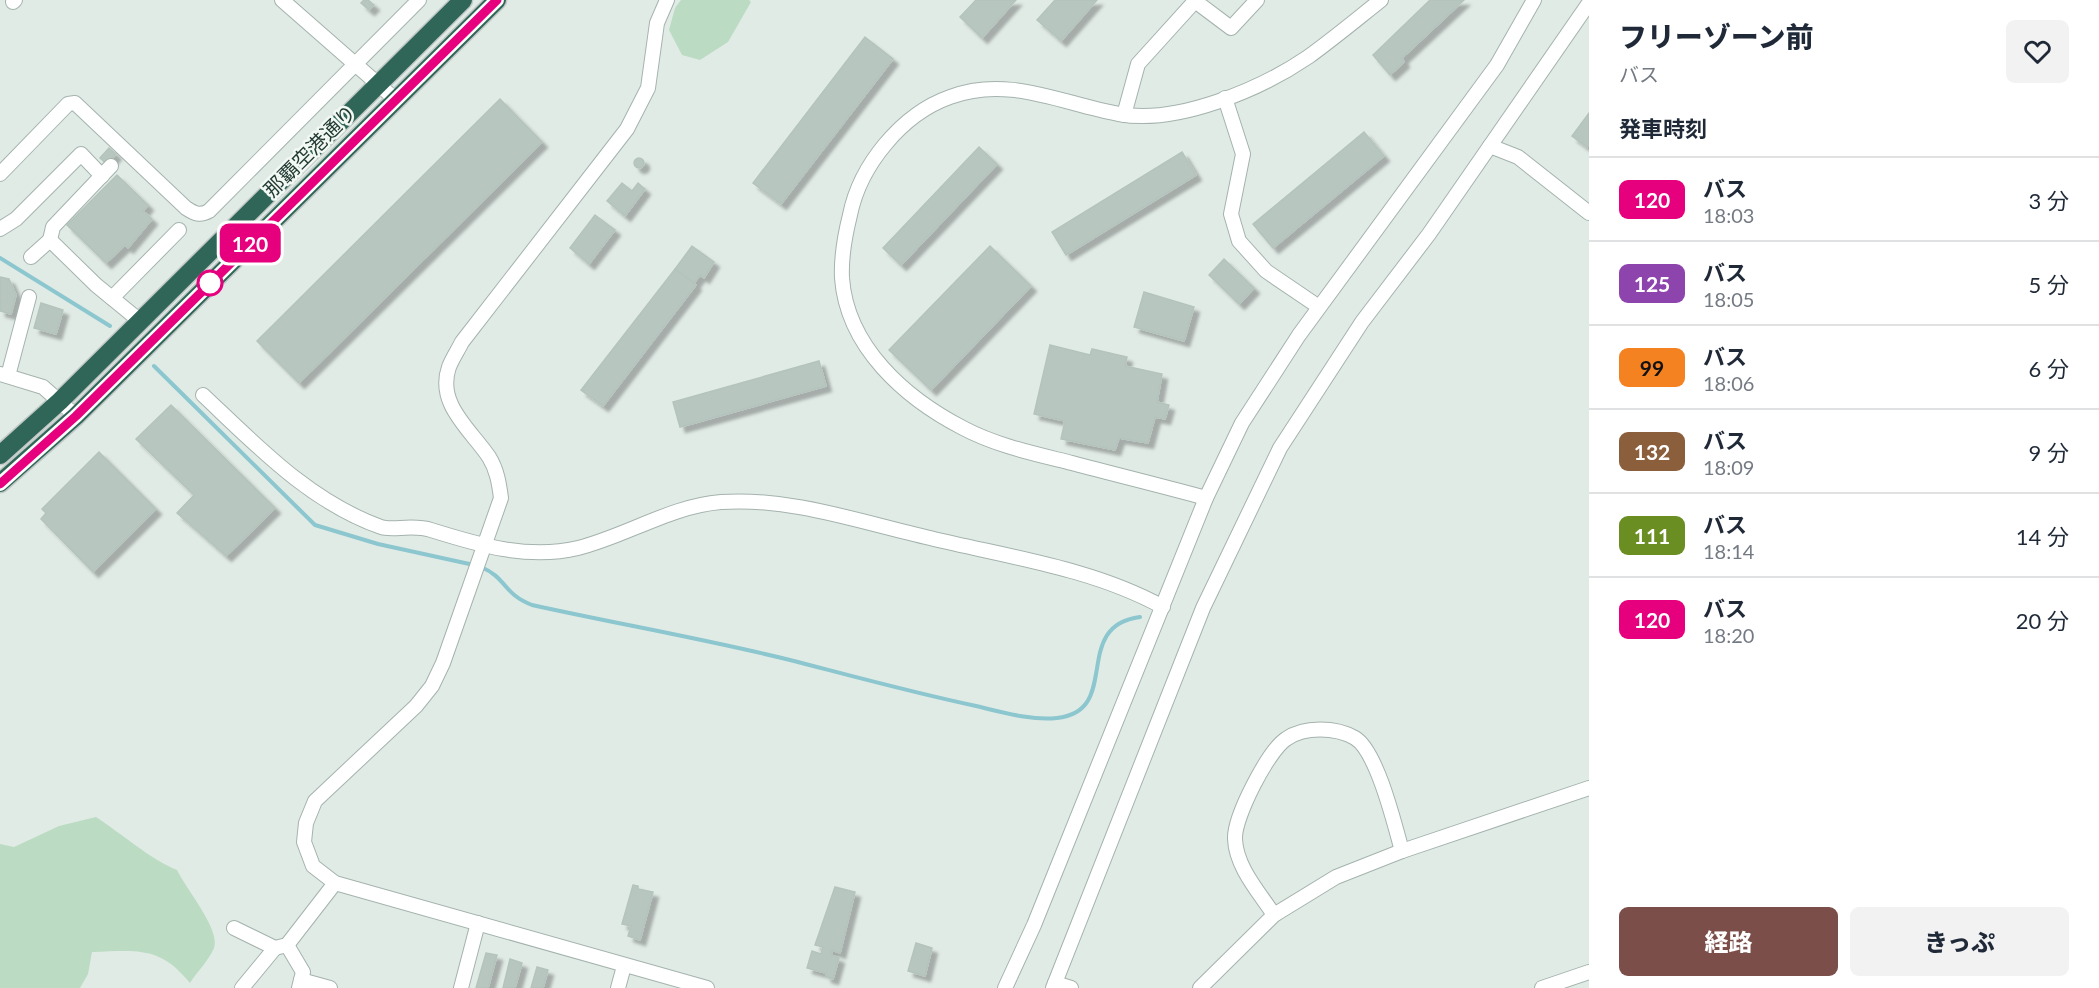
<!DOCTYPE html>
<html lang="ja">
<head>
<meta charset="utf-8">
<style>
	:root { --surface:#fff; --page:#f2f2f3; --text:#1f2937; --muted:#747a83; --line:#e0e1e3; --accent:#7b4e49 }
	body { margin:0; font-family:Lato,"Noto Sans JP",sans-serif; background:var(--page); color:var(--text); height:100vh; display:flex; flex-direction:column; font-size:22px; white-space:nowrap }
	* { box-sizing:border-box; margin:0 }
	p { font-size:20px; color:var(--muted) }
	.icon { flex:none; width:33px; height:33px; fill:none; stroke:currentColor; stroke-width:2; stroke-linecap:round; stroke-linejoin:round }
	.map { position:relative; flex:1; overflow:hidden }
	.side { display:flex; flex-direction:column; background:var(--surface); width:510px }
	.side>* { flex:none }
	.badge { padding:0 12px; border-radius:9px; font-size:21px; line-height:39px }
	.map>.badge { position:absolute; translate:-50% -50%; box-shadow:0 0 0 3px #fff }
	h2 { padding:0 30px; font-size:22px; line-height:54px }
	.round { display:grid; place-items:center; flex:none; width:63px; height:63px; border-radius:9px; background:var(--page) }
	.headline { display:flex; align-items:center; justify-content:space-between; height:102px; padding:0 30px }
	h1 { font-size:28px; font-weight:800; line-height:45px }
	.action { display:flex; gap:12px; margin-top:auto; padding:12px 30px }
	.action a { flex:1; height:69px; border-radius:9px; background:var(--accent); color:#fff; font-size:24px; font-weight:800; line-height:69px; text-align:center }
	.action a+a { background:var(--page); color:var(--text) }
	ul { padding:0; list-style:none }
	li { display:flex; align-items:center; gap:18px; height:84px; padding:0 30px; border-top:2px solid var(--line) }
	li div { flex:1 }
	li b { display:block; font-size:22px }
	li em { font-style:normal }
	li .badge { min-width:66px; font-weight:700; text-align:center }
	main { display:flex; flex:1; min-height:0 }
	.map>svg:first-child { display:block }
	.green { fill:#bbdbc2 }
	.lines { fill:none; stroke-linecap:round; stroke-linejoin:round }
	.stream { stroke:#8cc6ce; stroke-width:4 }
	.building { fill:#b7c6bf; stroke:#b4c4bd; stroke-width:1.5; filter:url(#shadow) }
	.minor-casing { stroke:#a4b3ad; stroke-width:16 }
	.highway-casing { stroke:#c1c8c6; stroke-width:21 }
	.minor { stroke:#fff; stroke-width:14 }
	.highway { stroke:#306658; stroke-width:18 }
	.line-casing { stroke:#fff; stroke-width:14 }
	.line { stroke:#e6007e; stroke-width:9 }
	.stop-dot { fill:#fff; stroke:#e6007e; stroke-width:3 }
	.labels { text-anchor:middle; stroke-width:5; stroke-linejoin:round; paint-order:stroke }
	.street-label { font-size:20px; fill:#223b33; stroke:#f2f8f4 }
</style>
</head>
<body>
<main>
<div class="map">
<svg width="1589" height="988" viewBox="0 0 1589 988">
	<defs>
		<filter id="shadow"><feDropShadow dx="5.5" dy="5.5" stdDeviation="1.5" flood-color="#0004"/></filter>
	</defs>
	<rect width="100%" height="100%" fill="#e1ebe6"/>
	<g class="green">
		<path d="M681,0H749L751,2L728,42L700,60L682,55L669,30L675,8Z"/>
		<path d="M96,817C122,834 150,859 177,870C186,889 221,930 214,948C209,960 197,972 190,983C159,945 136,951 92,952L88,974L80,988H0V844L14,847L59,826Z"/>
	</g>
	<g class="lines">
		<g class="stream">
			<path d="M0,258L110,326"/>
			<path d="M154,366L315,525L378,544L474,565"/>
			<path d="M481,567C507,578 503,594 532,605C618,624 705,639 790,660C852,676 914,693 976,706C1002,712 1031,721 1057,718C1123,711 1070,626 1140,617"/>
		</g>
	</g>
	<g class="building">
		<path d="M364,0H368L374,5L369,10L361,3Z"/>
		<path d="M976,0H1016L982,38L960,17Z"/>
		<path d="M1055,0H1097L1061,41L1037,20Z"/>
		<path d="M1430,0H1464L1402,58L1404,62L1390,75L1373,55Z"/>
		<path d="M865,37L893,59L781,204L753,183Z"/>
		<path d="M500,99L542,142L299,383L257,341Z"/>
		<path d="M1589,113V143L1587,147L1572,136Z"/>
		<path d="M1364,132L1384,156L1273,248L1253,224Z"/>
		<path d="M979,147L997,164L901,265L883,248Z"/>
		<path d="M109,148L116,154L107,164L100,158Z"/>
		<path d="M1182,152L1196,175L1066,255L1052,232Z"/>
		<circle cx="639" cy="163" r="5"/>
		<path d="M117,175L148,205L143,211L152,219L128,248L125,245L106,263L67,225Z"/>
		<path d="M622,183L632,191L638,183L645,189L625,216L607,201Z"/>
		<path d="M595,215L615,230L589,264L570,248Z"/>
		<path d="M692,246L714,262L704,278L700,275L694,283L675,269Z"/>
		<path d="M990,246L1031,286L931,390L889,350Z"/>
		<path d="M1224,259L1254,288L1239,304L1209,275Z"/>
		<path d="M675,269L696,285L603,406L581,390Z"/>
		<path d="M0,277L9,279L16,295L11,314L0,311Z"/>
		<path d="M1144,292L1194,307L1184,341L1134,327Z"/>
		<path d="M41,303L63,310L56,334L34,328Z"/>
		<path d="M1050,345L1090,355L1092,349L1127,357L1125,366L1162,374L1157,402L1169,405L1165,419L1155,417L1148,443L1119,438L1115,450L1061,439L1065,421L1034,414Z"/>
		<path d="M819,361L826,386L680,427L673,402Z"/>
		<path d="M171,405L275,508L226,556L177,513L194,495L136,439Z"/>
		<path d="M99,452L156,509L93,572L41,519L46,513L42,509Z"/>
		<path d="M633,885L638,886V889L653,892L640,940L628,936L631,926L622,924Z"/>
		<path d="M835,887L855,892L840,953L832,950L831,955L839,958L833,979L826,977V973L807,968L812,951L821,954L823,947L815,945Z"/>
		<path d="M916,943L932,948L925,976L908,971Z"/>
		<path d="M486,953L497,955L488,988H476Z"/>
		<path d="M510,959L522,963L515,988H503Z"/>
		<path d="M537,967L548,970L543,988H531Z"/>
	</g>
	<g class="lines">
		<defs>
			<g id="minor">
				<path d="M282,0L395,99"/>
				<path d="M667,0L657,23L648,88L627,129L462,342C458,350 452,359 449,367C436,404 471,430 489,457C497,470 499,483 501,498L443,663L432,686L416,706L315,801L306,823L304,842L313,866L335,883L707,988"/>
				<path d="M13,2L15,0"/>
				<path d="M1225,98L1243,154L1231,214L1239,241L1266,271L1319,307"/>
				<path d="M1124,115L1138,64L1195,1L1231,28L1257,0"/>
				<path d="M1490,146L1518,157L1589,213"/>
				<path d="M111,166L53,227L50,240L96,285L140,321"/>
				<path d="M0,174L68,104L75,103L186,208C195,214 200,216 209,211L419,0"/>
				<path d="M0,229L16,219L81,154L102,176"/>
				<path d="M31,257L50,240"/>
				<path d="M112,298L179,230"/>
				<path d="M0,374L43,387L76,416"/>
				<path d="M8,376L29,297"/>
				<path d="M203,395C256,445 310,502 381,527C392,531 413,524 431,530C479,545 528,560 578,548C626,536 671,506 721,502C791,497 863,523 930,538C1008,557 1092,568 1163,607"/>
				<path d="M1206,498C1162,486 1117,475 1072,463C1036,454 997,446 963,428C905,398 847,347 842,278C841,257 845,235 850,215C860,165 902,114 950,97C1009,75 1062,104 1119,114C1177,125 1261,89 1308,57C1333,39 1357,19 1381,0"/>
				<path d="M1274,915C1259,892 1236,867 1235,839C1234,817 1268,751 1286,739C1304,726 1336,727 1355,738C1377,751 1395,826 1402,851"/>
				<path d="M234,928L275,948L287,945L335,883"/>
				<path d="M287,945L303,972L299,988"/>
				<path d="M301,980L330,988"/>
				<path d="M1055,983L1071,988"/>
				<path d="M242,988L275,948"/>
				<path d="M461,988L478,923"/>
				<path d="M618,988L624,966"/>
				<path d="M1005,988L1034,925L1206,498L1242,423L1299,335L1497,65L1534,0"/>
				<path d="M1053,988L1203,608L1280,448L1362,322L1429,234L1589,3"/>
				<path d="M1200,988L1274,915L1336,877L1402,851L1589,788"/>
				<path d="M1542,988L1589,972"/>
			</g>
			<g id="highway">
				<path d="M0,455L60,401L463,0"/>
				<path d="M0,483L76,416L497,0"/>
			</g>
		</defs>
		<use href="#minor" class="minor-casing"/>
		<use href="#highway" class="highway-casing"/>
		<use href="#minor" class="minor"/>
		<use href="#highway" class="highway"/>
	</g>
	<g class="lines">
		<defs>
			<path id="line" d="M0,484L76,416L497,0"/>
		</defs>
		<use href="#line" class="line-casing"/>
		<use href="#line" class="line"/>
	</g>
	<circle class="stop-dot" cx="210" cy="283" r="12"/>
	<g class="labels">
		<g class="street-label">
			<text transform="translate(310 151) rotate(-45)" y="7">那覇空港通り</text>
		</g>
	</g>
</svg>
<b class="badge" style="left:250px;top:243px;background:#e6007e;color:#fff">120</b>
</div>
<section class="side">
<div class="headline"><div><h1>フリーゾーン前</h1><p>バス</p></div><a class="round"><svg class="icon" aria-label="heart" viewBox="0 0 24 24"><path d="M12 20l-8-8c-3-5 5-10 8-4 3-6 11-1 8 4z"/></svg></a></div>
<h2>発車時刻</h2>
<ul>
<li><span class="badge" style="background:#e6007e;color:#fff">120</span><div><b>バス</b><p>18:03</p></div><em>3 分</em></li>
<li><span class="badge" style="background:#8e44ad;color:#fff">125</span><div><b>バス</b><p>18:05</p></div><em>5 分</em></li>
<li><span class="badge" style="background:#f58220;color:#111">99</span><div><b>バス</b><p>18:06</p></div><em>6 分</em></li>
<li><span class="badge" style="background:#8b5e3c;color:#fff">132</span><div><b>バス</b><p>18:09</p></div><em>9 分</em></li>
<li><span class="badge" style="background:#6b8e23;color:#fff">111</span><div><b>バス</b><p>18:14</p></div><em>14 分</em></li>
<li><span class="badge" style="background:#e6007e;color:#fff">120</span><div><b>バス</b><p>18:20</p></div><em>20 分</em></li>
</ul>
<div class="action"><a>経路</a><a>きっぷ</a></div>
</section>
</main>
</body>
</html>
